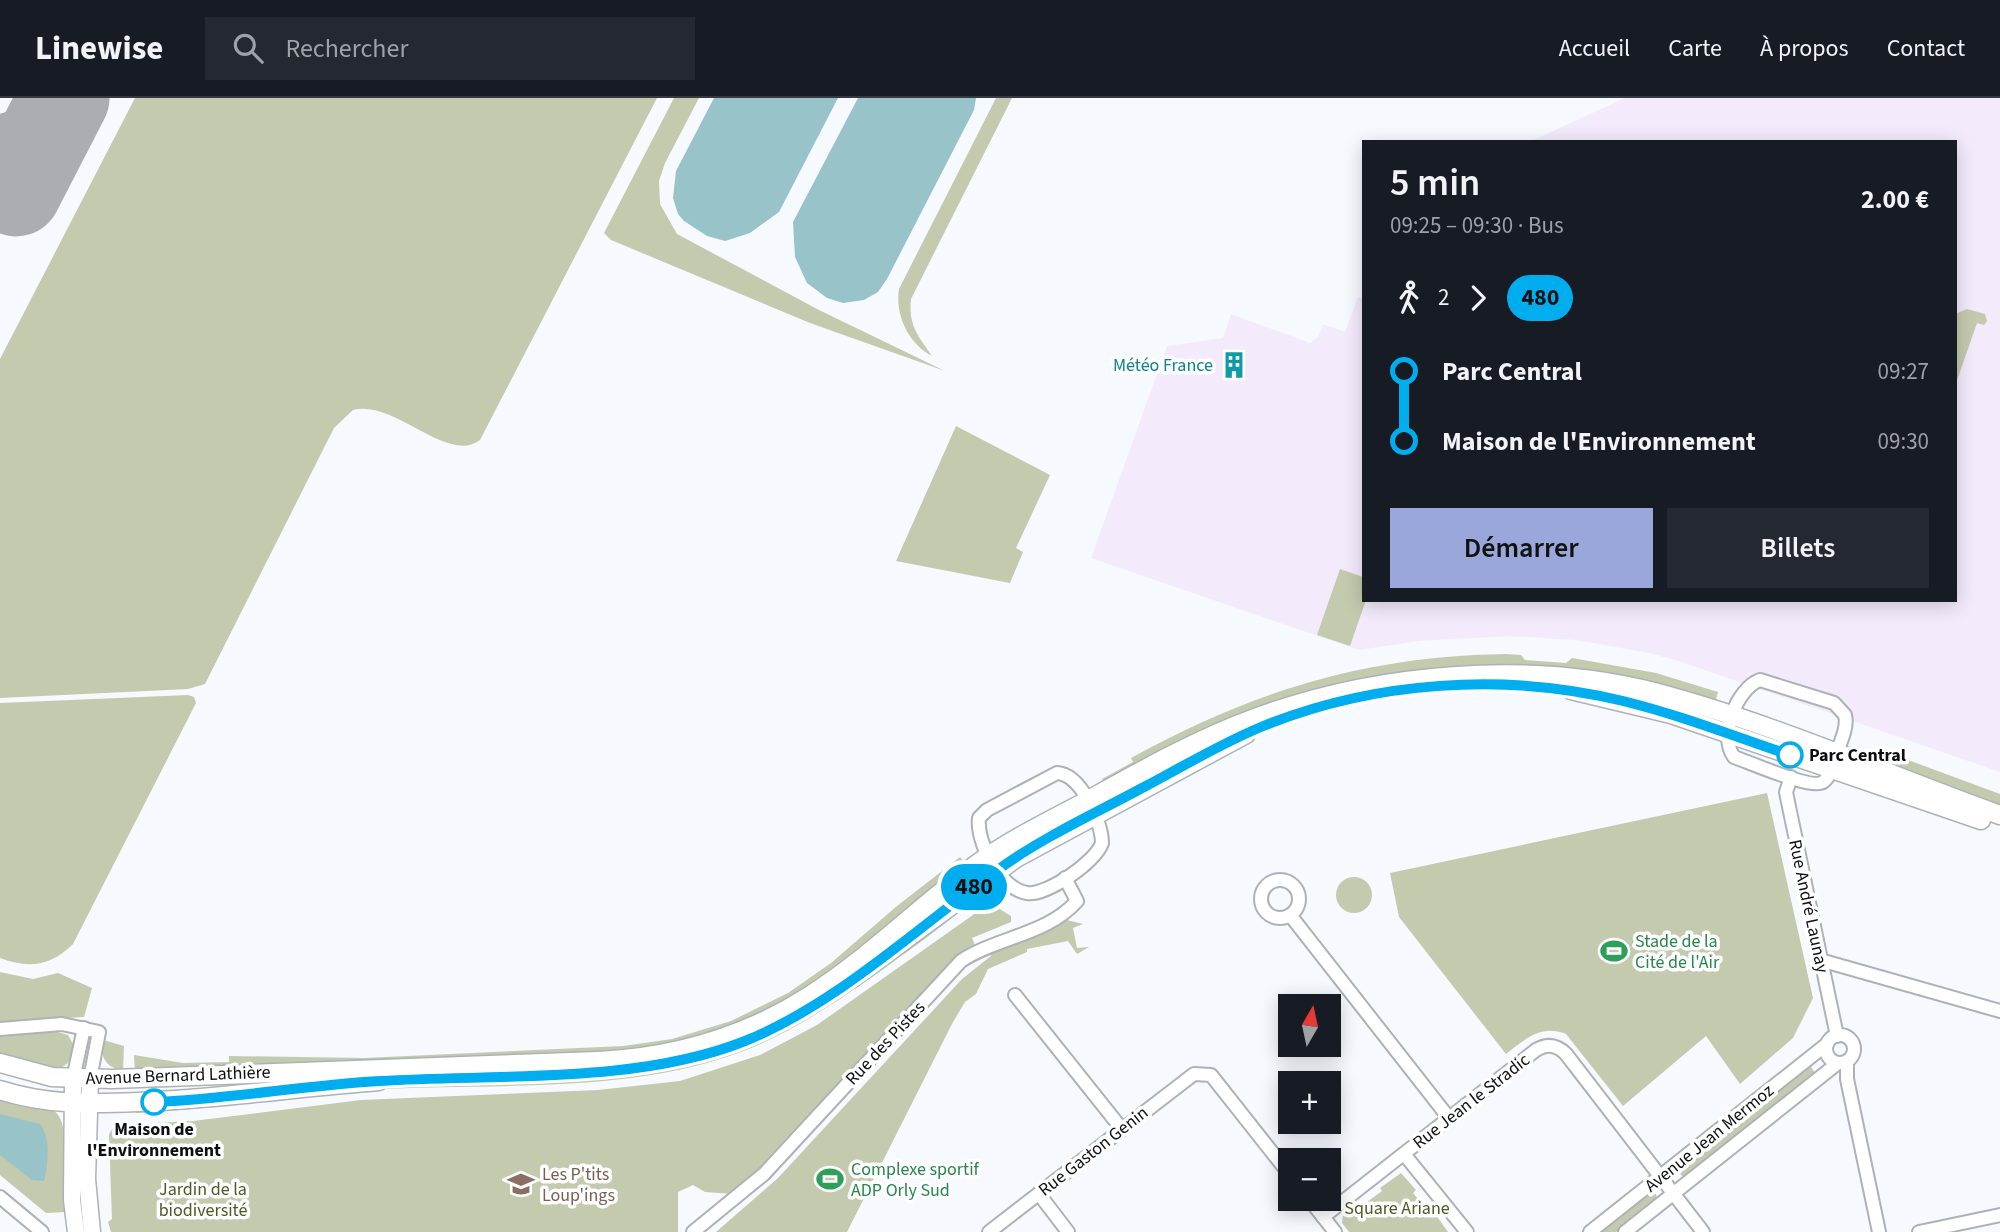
<!DOCTYPE html>
<html lang="fr">
<head>
<meta charset="utf-8">
<style>
	:root { --surface:#171b24; --page:#242831; --text:#f1f3f6; --muted:#9ea1a6; --line:#363941; --accent:#9aa7db }
	body { margin:0; font-family:"Source Sans 3",sans-serif; background:var(--page); color:var(--text); height:100vh; display:flex; flex-direction:column; font-size:26px; white-space:nowrap }
	* { box-sizing:border-box; margin:0 }
	p { font-size:23px; color:var(--muted) }
	.icon { flex:none; width:38px; height:38px; fill:none; stroke:currentColor; stroke-width:2; stroke-linecap:round; stroke-linejoin:round }
	.map { position:relative; flex:1; overflow:hidden }
	.side { position:absolute; left:1362px; top:42px; width:595px; height:462px; display:flex; flex-direction:column; background:var(--surface); border-radius:0px; box-shadow:0 4px 18px #0003 }
	.side>* { flex:none }
	.badge { padding:0 14px; border-radius:23px; font-size:24px; line-height:46px }
	.needle { width:46px; rotate:9deg }
	.tools { position:absolute; left:1278px; top:896px; display:grid; gap:14px }
	.tools a { display:grid; place-items:center; width:63px; height:63px; border-radius:0px; background:var(--surface); box-shadow:0 4px 18px #0003; font-size:35px }
	.map>.badge { position:absolute; translate:-50% -50%; box-shadow:0 0 0 4px #fff }
	.legs { display:flex; align-items:center; gap:10px; height:77px; padding:0 28px; font-size:23px }
	.legs p { margin-inline-start:auto }
	.overview { display:flex; align-items:center; justify-content:space-between; height:119px; padding:0 28px }
	h1 { font-size:38px; font-weight:600; line-height:52px }
	.action { display:flex; gap:14px; margin-top:auto; padding:14px 28px }
	.action a { flex:1; height:80px; border-radius:0px; background:var(--accent); color:#111; font-size:28px; font-weight:600; line-height:80px; text-align:center }
	.action a+a { background:var(--page); color:var(--text) }
	ul { padding:0 28px; list-style:none }
	li { display:flex; align-items:center; gap:24px; height:70px; font-size:26px }
	li i { display:grid; place-items:center; width:10px; height:100%; margin:0 9px; background:currentColor }
	li i::after { content:''; width:18px; height:18px; margin:-9px; border:5px solid; border-radius:50%; background:var(--surface) }
	li p { margin-inline-start:auto }
	li:first-child i { background:linear-gradient(#0000 50%,currentColor 0) }
	li:last-child i { background:linear-gradient(currentColor 50%,#0000 0) }
	header { display:flex; align-items:center; gap:42px; box-sizing:border-box; height:98px; padding:0 35px; background:var(--surface); border-bottom:2px solid var(--line) }
	header strong { font-size:33px }
	nav { display:flex; gap:38px; margin-inline-start:auto; font-size:24px }
	.search { width:490px; height:63px; background:var(--page); display:flex; align-items:center; gap:18px; box-sizing:border-box; padding:0 24px; border-radius:0px; color:var(--muted); font-size:26px }
	.map>svg:first-child { display:block }
	.commercial { fill:#f3ebfc }
	.green { fill:#c3caae }
	.water { fill:#97c3c9 }
	.lines { fill:none; stroke-linecap:round; stroke-linejoin:round }
	.taxiway { stroke:#aaadb1; stroke-width:37 }
	.runway { stroke:#aaadb1; stroke-width:91 }
	.minor-casing { stroke:#adb2b8; stroke-width:16 }
	.tertiary-casing { stroke:#adb2b8; stroke-width:19 }
	.secondary-casing { stroke:#adb2b8; stroke-width:21 }
	.minor { stroke:#fff; stroke-width:12 }
	.tertiary { stroke:#fff; stroke-width:16 }
	.secondary { stroke:#fff; stroke-width:18 }
	.line-1-casing { stroke:#fff; stroke-width:16 }
	.line-1 { stroke:#00adee; stroke-width:10 }
	.stop-1-dot { fill:#fff; stroke:#00adee; stroke-width:3.5 }
	.labels { text-anchor:middle; stroke-width:7; stroke-linejoin:round; paint-order:stroke }
	.culture-label { font-size:18px; fill:#0d838f; stroke:#fff; text-anchor:end }
	.stop-label { font-size:18px; font-weight:bold; fill:#0d0f11; stroke:#fff; text-anchor:start }
	.street-label { font-size:18px; fill:#0d0f11; stroke:#fff }
	.leisure-label { font-size:18px; fill:#27864d; stroke:#fff; text-anchor:start }
	.education-label { font-size:18px; fill:#785e54; stroke:#fff; text-anchor:start }
	.park-label { font-size:18px; fill:#4f5923; stroke:#fff }
</style>
</head>
<body>
<header>
<strong>Linewise</strong>
<div class="search"><svg class="icon" aria-label="search" viewBox="0 0 24 24"><circle cx="10" cy="10" r="6"/><path d="M15 15l6 6"/></svg>Rechercher</div>
<nav><a>Accueil</a><a>Carte</a><a>À propos</a><a>Contact</a></nav>
</header>
<div class="map">
<svg width="2000" height="1134" viewBox="0 0 2000 1134">
	<rect width="100%" height="100%" fill="#f6f9fe"/>
	<path class="commercial" d="M1625,0H2000V674L1679,563L1649,555L1575,542L1510,538L1419,543L1359,552L1091,460L1167,248L1223,240L1231,216L1310,245L1318,239L1323,226L1345,234L1358,199L1363,200V502H1955V44H1529Z"/>
	<g class="green">
		<path d="M135,0H657L480,342C448,367 394,301 353,312L334,330L205,586L188,591L0,600V261Z"/>
		<path d="M674,0H699L665,65L659,83L660,106L677,136L819,212L945,273L810,225L611,142L604,135Z"/>
		<path d="M996,0H1012L911,201C908,228 919,239 932,258C908,245 895,217 899,191Z"/>
		<path d="M1967,211L1985,216L1987,223L1984,227L1977,225L1955,288V216Z"/>
		<path d="M956,328L1050,377L1016,450L1023,454L1010,485L896,463Z"/>
		<path d="M1340,471L1363,479V502H1366L1350,548L1317,537Z"/>
		<path d="M1506,556L1521,557L1525,562L1566,565L1572,560L1656,575L1718,594L1715,605L1643,585L1367,584L1104,685L1102,681L1133,664L1131,660C1252,593 1367,558 1506,556Z"/>
		<path d="M188,597L194,599L196,605L73,846C51,868 29,871 0,860V605Z"/>
		<path d="M1865,652L1897,663L1900,659L2000,696V712L1862,658Z"/>
		<path d="M1767,695L1813,900L1793,940L1740,986L1706,938L1623,1008L1566,936C1541,926 1525,941 1506,956L1399,819L1390,775Z"/>
		<path d="M960,759L966,766L825,882L751,925L646,955L135,973L134,957L183,965L229,964V958L364,960L623,948L672,941L731,923L788,895L831,865L897,808Z"/>
		<circle cx="1354" cy="797" r="18"/>
		<path d="M983,792L985,796C964,809 945,826 926,840C871,880 813,924 751,950C633,998 493,984 368,992C291,996 214,1012 136,1015V1011L381,987L623,977L686,967L746,947L802,920Z"/>
		<path d="M990,805L1011,818V824L972,840L975,847L946,869L767,1064L733,1096L705,1094L693,1087L678,1094V1134H111L108,1124L112,1121L109,1036L115,1027L193,1023L361,1002L598,992L680,983L760,957L817,927Z"/>
		<path d="M1067,822L1083,826L1073,830L1077,850L1089,849L1077,856L1068,843L1027,851V854L988,871L976,896L965,904L953,924L847,1134H716L778,1080L962,881L991,858L990,854Z"/>
		<path d="M0,874L33,881L58,875L92,890L84,919L0,924Z"/>
		<path d="M54,933L68,937L74,948C72,961 69,967 56,972L0,959V939Z"/>
		<path d="M103,942L124,948L123,973C105,969 100,959 103,942Z"/>
		<path d="M1810,968L1817,977L1688,1078H1682L1679,1074L1680,1069Z"/>
		<path d="M0,999C16,1003 39,1005 54,1013C72,1024 66,1093 66,1114L46,1115L0,1077Z"/>
		<path d="M1401,1075L1416,1092L1413,1095L1430,1115L1433,1113L1448,1134H1349L1342,1125L1343,1117L1360,1105L1363,1107L1382,1093L1380,1090Z"/>
		<path d="M1650,1093L1656,1096L1657,1102L1616,1134H1599Z"/>
	</g>
	<g class="water">
		<path d="M714,0H838L779,114L750,135L725,143L707,138L684,123L678,116L673,100L676,73Z"/>
		<path d="M858,0H976L974,12L887,181L878,194L864,202L843,205L827,200L807,185L795,159L793,124Z"/>
		<path d="M0,1016L40,1026C51,1040 48,1066 44,1083L32,1082L0,1057Z"/>
	</g>
	<g class="lines">
		<path class="taxiway" d="M0,35L24,28L60,0"/>
		<path class="runway" d="M16,93L64,0"/>
		<defs>
			<g id="minor">
				<path d="M1760,582L1834,605L1845,617C1848,629 1841,643 1837,654C1834,663 1831,679 1823,684C1812,692 1749,664 1734,659C1718,638 1737,590 1760,582Z"/>
				<path d="M1057,675C1081,676 1102,724 1102,745C1096,764 1046,798 1027,795C1000,791 976,744 979,720L987,712Z"/>
				<path d="M1791,679L1786,694L1788,704L1837,938"/>
				<circle cx="1280" cy="801" r="19"/>
				<path d="M1290,817L1449,1020"/>
				<path d="M1820,862L2000,913"/>
				<path d="M1015,897L1121,1030"/>
				<path d="M0,931L62,926L99,934L90,981"/>
				<circle cx="1840" cy="951" r="14"/>
				<path d="M1847,963V981L1879,1134"/>
				<path d="M73,981L84,930"/>
				<path d="M1404,1056L1467,1134"/>
				<path d="M1039,1096L1068,1134"/>
				<path d="M0,1099L42,1134"/>
				<path d="M1309,1101L1335,1134"/>
				<path d="M1323,1119L1536,952C1548,945 1557,947 1566,956L1703,1134"/>
				<path d="M693,1134L764,1076L961,863C997,839 1047,837 1077,803L1065,780"/>
				<path d="M989,1134L1194,976L1211,977L1290,1077"/>
				<path d="M1590,1134L1827,946"/>
				<path d="M1625,1134L1838,965"/>
				<path d="M1919,1134L2000,1117"/>
			</g>
			<g id="tertiary">
				<path d="M73,981L72,1102L76,1134"/>
				<path d="M90,981L87,1081L92,1134"/>
			</g>
			<g id="secondary">
				<path d="M1571,592L1671,616L1981,722"/>
				<path d="M851,881L1016,760L1246,636"/>
				<path d="M0,965L52,979L112,981L599,963C675,959 745,939 809,898C869,860 920,808 977,766C1010,742 1047,724 1083,705C1139,674 1195,642 1255,620C1376,575 1528,562 1654,594C1772,625 1886,676 2000,717"/>
				<path d="M0,992C46,1007 91,1006 138,1004C219,1001 298,989 379,983"/>
			</g>
		</defs>
		<use href="#minor" class="minor-casing"/>
		<use href="#tertiary" class="tertiary-casing"/>
		<use href="#secondary" class="secondary-casing"/>
		<use href="#minor" class="minor"/>
		<use href="#tertiary" class="tertiary"/>
		<use href="#secondary" class="secondary"/>
	</g>
	<g class="lines">
		<defs>
			<path id="line-1" d="M154,1004C230,1001 305,987 381,983C497,976 638,986 745,943C837,906 919,828 999,771C1043,739 1096,715 1144,689C1182,669 1220,646 1261,629C1373,583 1505,574 1623,603C1680,617 1734,638 1790,657"/>
		</defs>
		<use href="#line-1" class="line-1-casing"/>
		<use href="#line-1" class="line-1"/>
	</g>
	<defs>
		<symbol id="building-bare" viewBox="-9 -9 18 18"><path d="M-4-6H4V6H1V3H-1V6H-4ZM-2.5-4.3h1.7v1.8h-1.7ZM.8-4.3h1.7v1.8H.8ZM-2.5-1h1.7V.8h-1.7ZM.8-1h1.7V.8H.8Z" fill="#0f9aa8" stroke="#fff" stroke-width="2.5" paint-order="stroke"/></symbol>
		<symbol id="stadium-bare" viewBox="-9 -9 18 18"><path d="M0-5a6.5 5 0 1 0 0 10a6.5 5 0 1 0 0-10ZM-3.5-1.8h7v3.6h-7Z" fill="#2e9e5b" stroke="#fff" stroke-width="2.5" paint-order="stroke"/></symbol>
		<symbol id="school-bare" viewBox="-9 -9 18 18"><path d="M0-5L7-2L0 1L-7-2ZM-4 1L0 2.5L4 1V4Q0 6-4 4Z" fill="#8d6e63" stroke="#fff" stroke-width="2.5" paint-order="stroke"/></symbol>
	</defs>
	<g fill-rule="evenodd">
		<use href="#building-bare" x="1215" y="248" width="38" height="38"/>
		<use href="#stadium-bare" x="1595" y="834" width="38" height="38"/>
		<use href="#stadium-bare" x="811" y="1062" width="38" height="38"/>
		<use href="#school-bare" x="502" y="1067" width="38" height="38"/>
	</g>
	<g class="stop-1-dot">
		<circle cx="1790" cy="657" r="12"/>
		<circle cx="154" cy="1004" r="12"/>
	</g>
	<g class="labels">
		<g class="culture-label">
			<text x="1213" y="273">Météo France</text>
		</g>
		<g class="stop-label">
			<text x="1809" y="663">Parc Central</text>
			<text x="154" y="1037" text-anchor="middle">Maison de<tspan x="154" dy="21">l'Environnement</tspan></text>
		</g>
		<g class="street-label">
			<text transform="translate(1809 808) rotate(78)" y="6">Rue André Launay</text>
			<text transform="translate(885 945) rotate(-47)" y="6">Rue des Pistes</text>
			<text transform="translate(178 977) rotate(-2)" y="6">Avenue Bernard Lathière</text>
			<text transform="translate(1471 1003) rotate(-38)" y="6">Rue Jean le Stradic</text>
			<text transform="translate(1709 1040) rotate(-39)" y="6">Avenue Jean Mermoz</text>
			<text transform="translate(1093 1053) rotate(-38)" y="6">Rue Gaston Genin</text>
		</g>
		<g class="leisure-label">
			<text x="1635" y="849">Stade de la<tspan x="1635" dy="21">Cité de l'Air</tspan></text>
			<text x="851" y="1077">Complexe sportif<tspan x="851" dy="21">ADP Orly Sud</tspan></text>
		</g>
		<g class="education-label">
			<text x="542" y="1082">Les P'tits<tspan x="542" dy="21">Loup'ings</tspan></text>
		</g>
		<g class="park-label">
			<text x="203" y="1097">Jardin de la<tspan x="203" dy="21">biodiversité</tspan></text>
			<text x="1397" y="1116">Square Ariane</text>
		</g>
	</g>
</svg>
<div class="tools">
<a><svg class="needle" viewBox="-14 -14 28 28"><path d="M0-13l5 13h-10z" fill="#e53935"/><path d="M0 13l5-13h-10z" fill="#9ea1a6"/></svg></a>
<a>+</a>
<a>−</a>
</div>
<b class="badge" style="left:974px;top:789px;background:#00adee;color:#111">480</b>
<section class="side">
<div class="overview"><div><h1>5 min</h1><p>09:25 – 09:30 · Bus</p></div><b>2.00 €</b></div>
<div class="legs"><svg class="icon" aria-label="walk" viewBox="0 0 24 24"><circle cx="13" cy="4" r="2"/><path d="M13 8l-2 6 4 7M11 14l-3 7M7 12l3-4h3l4 4"/></svg>2<svg class="icon" aria-label="forward" viewBox="0 0 24 24"><path d="M9 5l7 7-7 7"/></svg><b class="badge" style="background:#00adee;color:#111">480</b></div>
<ul>
<li><i style="color:#00adee"></i><b>Parc Central</b><p>09:27</p></li>
<li><i style="color:#00adee"></i><b>Maison de l'Environnement</b><p>09:30</p></li>
</ul>
<div class="action"><a>Démarrer</a><a>Billets</a></div>
</section>
</div>
</body>
</html>
